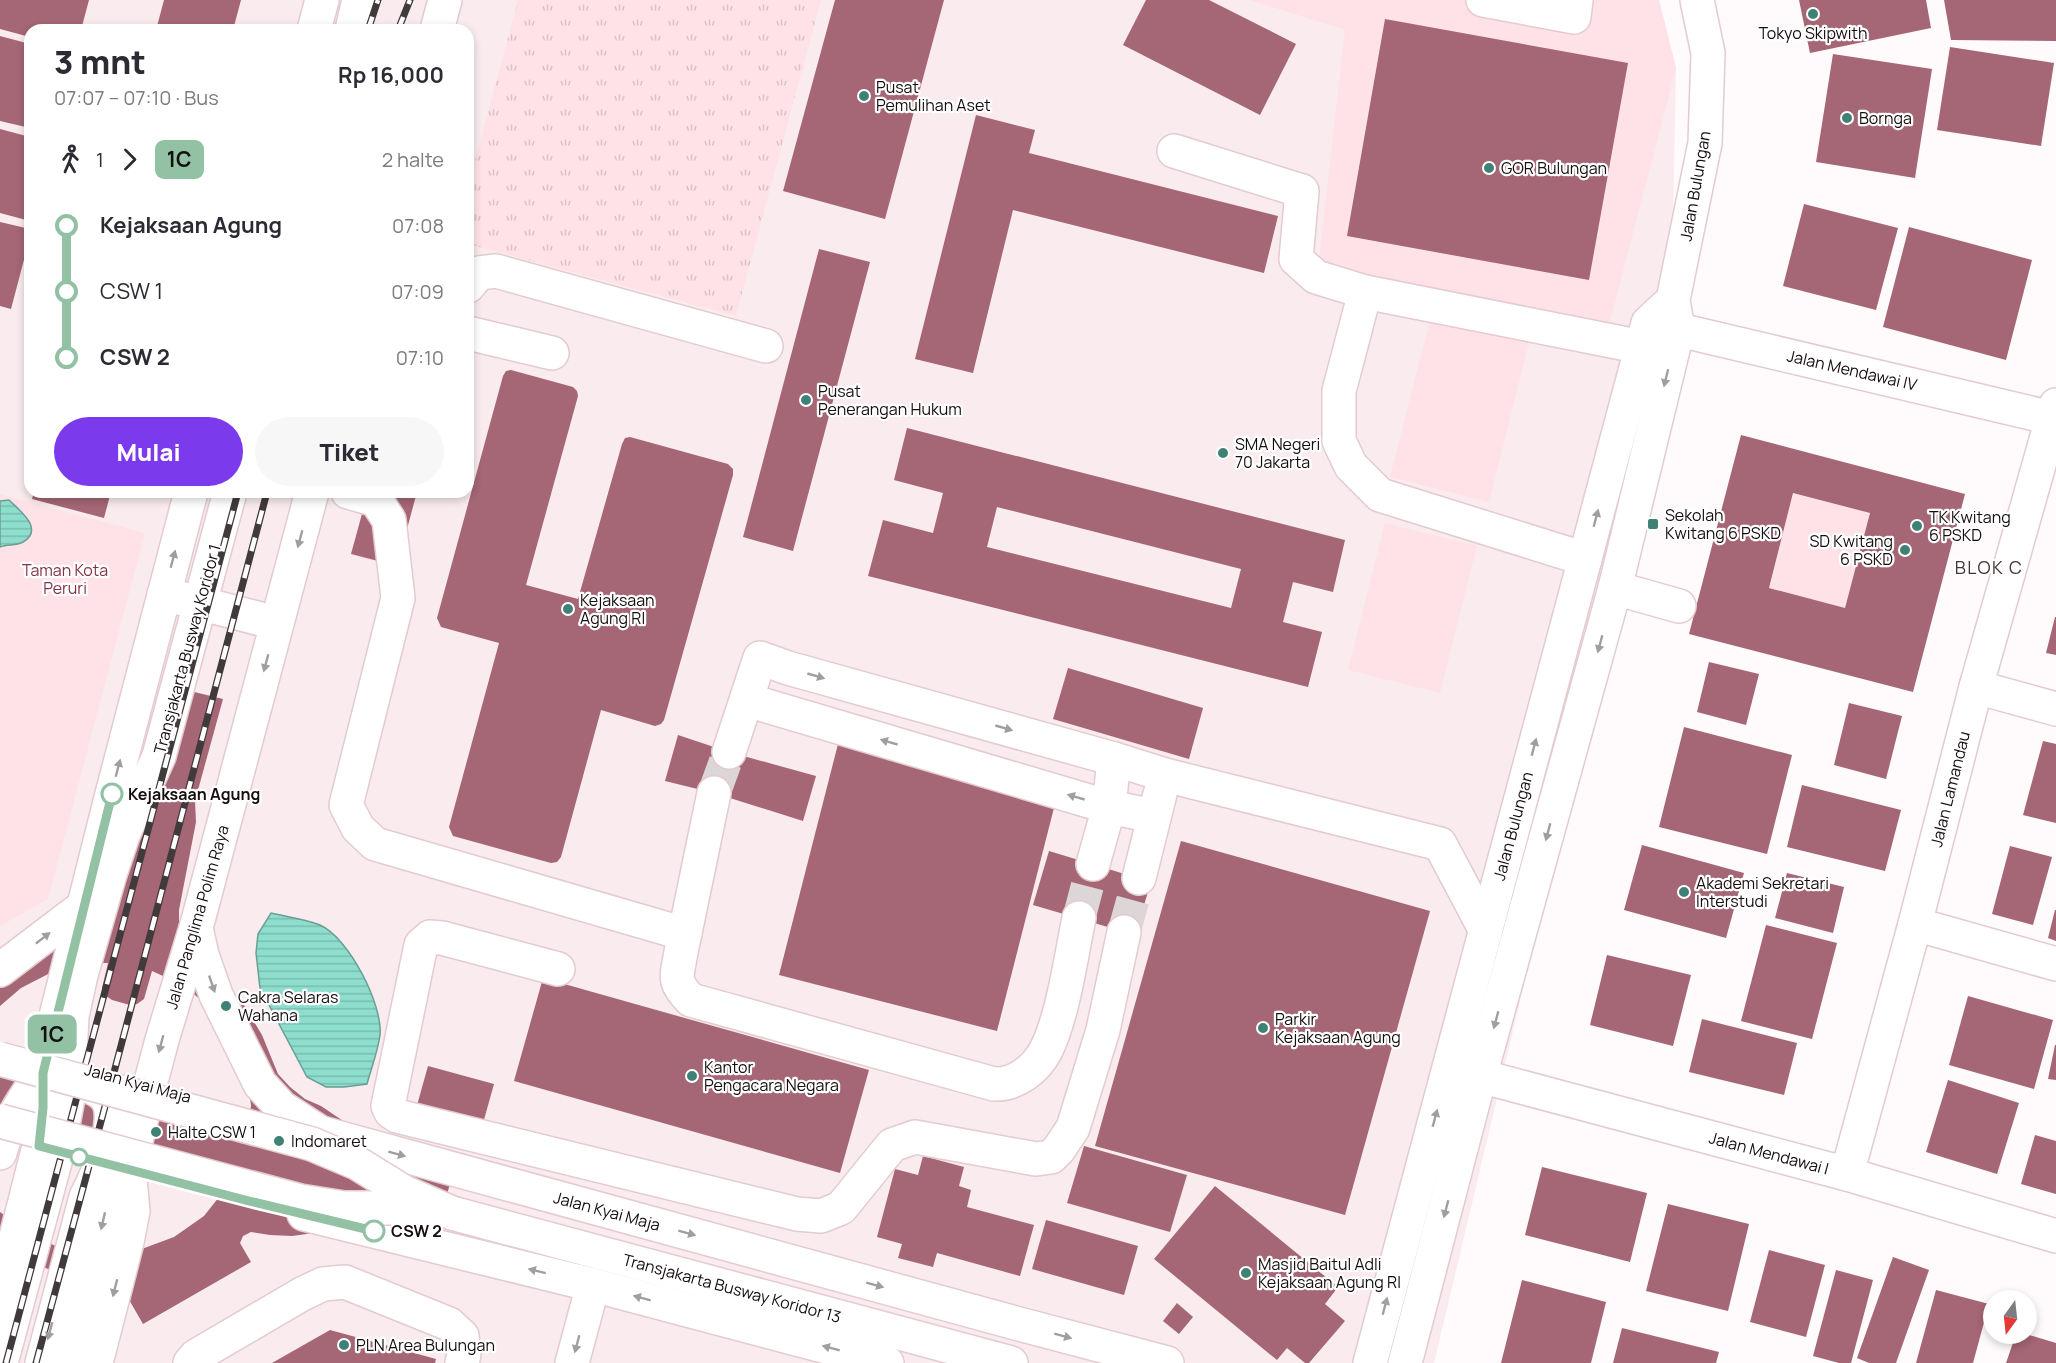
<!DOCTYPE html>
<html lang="id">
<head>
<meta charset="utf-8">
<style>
	:root { --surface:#fff; --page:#f7f7f7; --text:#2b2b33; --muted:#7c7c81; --accent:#7c3aed }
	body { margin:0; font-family:Manrope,sans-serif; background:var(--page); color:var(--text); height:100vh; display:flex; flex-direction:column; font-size:22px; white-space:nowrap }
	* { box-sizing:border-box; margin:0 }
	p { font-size:20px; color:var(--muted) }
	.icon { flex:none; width:33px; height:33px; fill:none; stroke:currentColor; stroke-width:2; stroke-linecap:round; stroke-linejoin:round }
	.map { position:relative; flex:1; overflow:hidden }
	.details { position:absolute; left:24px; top:24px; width:450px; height:474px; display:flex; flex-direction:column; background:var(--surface); border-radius:18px; box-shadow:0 3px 9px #0003 }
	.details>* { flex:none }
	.badge { padding:0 12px; border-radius:9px; font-size:21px; line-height:39px }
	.needle { width:39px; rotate:195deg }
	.buttons { position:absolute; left:1983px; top:1290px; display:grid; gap:12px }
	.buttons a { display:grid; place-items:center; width:54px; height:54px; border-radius:50%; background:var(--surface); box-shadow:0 3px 9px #0003; font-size:30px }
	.map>.badge { position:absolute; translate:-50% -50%; box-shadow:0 0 0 3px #fff }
	.legs { display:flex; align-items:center; gap:9px; height:66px; padding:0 30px; font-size:20px }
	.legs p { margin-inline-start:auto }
	.headline { display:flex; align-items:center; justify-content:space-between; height:102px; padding:0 30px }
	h1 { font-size:33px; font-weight:800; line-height:45px }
	.action { display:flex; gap:12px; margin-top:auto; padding:12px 30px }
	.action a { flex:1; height:69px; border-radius:36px; background:var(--accent); color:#fff; font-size:24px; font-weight:800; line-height:69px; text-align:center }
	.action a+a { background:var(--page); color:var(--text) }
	ul { padding:0 30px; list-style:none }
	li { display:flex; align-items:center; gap:21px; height:66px; font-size:22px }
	li i { display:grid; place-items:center; width:9px; height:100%; margin:0 8px; background:currentColor }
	li i::after { content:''; width:15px; height:15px; margin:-8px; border:4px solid; border-radius:50%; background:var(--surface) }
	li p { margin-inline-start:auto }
	li:first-child i { background:linear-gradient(#0000 50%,currentColor 0) }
	li:last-child i { background:linear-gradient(currentColor 50%,#0000 0) }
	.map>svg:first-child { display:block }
	.built { fill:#f9ebee; fill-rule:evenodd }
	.grass { fill:url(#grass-tufts) }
	.green { fill:#ffe2e8 }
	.water { fill:url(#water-rules); stroke:#6a9f94; stroke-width:1.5 }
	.building { fill:#a56675; fill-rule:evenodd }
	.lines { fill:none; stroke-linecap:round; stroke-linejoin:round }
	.minor-tunnel { stroke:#dcd6d7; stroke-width:33; stroke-dasharray:33 16; stroke-linecap:butt }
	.minor-casing { stroke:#e3cbcf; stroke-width:36 }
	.major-casing { stroke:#e3cbcf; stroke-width:36 }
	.minor { stroke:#fff; stroke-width:33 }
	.major { stroke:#fff; stroke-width:33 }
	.rail-casing { stroke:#413a3b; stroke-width:7 }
	.rail { stroke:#fff; stroke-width:4.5; stroke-dasharray:14; stroke-linecap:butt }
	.minor-bridge-casing { stroke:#e3cbcf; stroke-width:36; stroke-linecap:butt }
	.minor-bridge { stroke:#fff; stroke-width:33 }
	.oneway { fill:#a19e9f }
	.line-1-casing { stroke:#fff; stroke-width:14 }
	.line-1 { stroke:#93c1a4; stroke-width:9 }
	.poi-dot { fill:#3f8275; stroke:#fff; stroke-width:2 }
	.stop-1-dot { fill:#fff; stroke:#93c1a4; stroke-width:3 }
	.labels { text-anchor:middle; stroke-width:4.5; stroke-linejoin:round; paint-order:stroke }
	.poi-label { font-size:16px; fill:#150d0e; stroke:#fff; text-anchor:start }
	.street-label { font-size:16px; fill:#150d0e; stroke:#fff }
	.park-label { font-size:16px; fill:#823249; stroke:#fff }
	.stop-label { font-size:16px; font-weight:bold; fill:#150d0e; stroke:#fff; text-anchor:start }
	.neighbourhood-label { font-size:18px; letter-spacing:1.5px; fill:#463336; stroke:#fff }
</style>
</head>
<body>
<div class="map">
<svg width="2056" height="1363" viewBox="0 0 2056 1363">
	<defs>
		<pattern id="grass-tufts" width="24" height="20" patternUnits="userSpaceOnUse" patternTransform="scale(1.5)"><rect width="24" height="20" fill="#ffe2e8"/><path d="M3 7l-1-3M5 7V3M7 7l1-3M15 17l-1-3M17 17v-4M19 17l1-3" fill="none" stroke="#dac1c6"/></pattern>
		<pattern id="water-rules" width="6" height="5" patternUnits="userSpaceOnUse" patternTransform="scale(1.5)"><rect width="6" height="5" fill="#8edecd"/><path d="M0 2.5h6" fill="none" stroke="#7abdaf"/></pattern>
	</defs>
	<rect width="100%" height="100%" fill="#fffafb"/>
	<path class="built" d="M0,0H1659L1676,68L1670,371L1434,1363H0ZM30,30H468V492H30Z"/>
	<path class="grass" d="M518,0H821L736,316L468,244V187Z"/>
	<g class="green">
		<path d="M1250,0H1659L1676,68L1608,329L1318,268L1345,30Z"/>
		<path d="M1431,317L1529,342L1489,502L1390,477Z"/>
		<path d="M1793,493L1870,513L1845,608L1769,588Z"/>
		<path d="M0,494L145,533L48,899L0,926Z"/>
		<path d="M1385,523L1477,546L1440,693L1348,670Z"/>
	</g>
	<g class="water">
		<path d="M9,500C19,510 45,529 23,542C16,546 8,544 0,547V501Z"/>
		<path d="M271,913C287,917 306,919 320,925C349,938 383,1005 380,1035C378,1051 371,1069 367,1084L344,1087H326L307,1077L260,988L256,953L258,934Z"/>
	</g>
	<g class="building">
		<path d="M0,0H89L81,30H30V37L0,29Z"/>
		<path d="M164,0H241L233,30H156Z"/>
		<path d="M835,0H944L885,219L783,191Z"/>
		<path d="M1146,0H1209L1296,44L1260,115L1123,45Z"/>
		<path d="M1799,0H1926L1931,28L1810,53Z"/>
		<path d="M1944,0H2056V41L1951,40Z"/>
		<path d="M1385,19L1628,63L1589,280L1347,236Z"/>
		<path d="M0,36L30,44V128L0,121Z"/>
		<path d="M1950,47L2054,63L2041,146L1937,130Z"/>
		<path d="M1833,54L1932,69L1915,178L1816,162Z"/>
		<path d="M976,115L1035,130L1029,153L1278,216L1264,273L1013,210L973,373L915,359Z"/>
		<path d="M0,129L30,137V221L0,213Z"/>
		<path d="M1804,204L1898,228L1876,310L1783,286Z"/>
		<path d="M0,222L30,229V237L11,309L0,306Z"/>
		<path d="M1909,227L2032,260L2006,360L1883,327Z"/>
		<path d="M819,249L870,262L793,551L743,537Z"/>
		<path d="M511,370L573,387L577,391L578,396L526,585L578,599L622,444L625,438L630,437L728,464L733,469V475L664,720L661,724L655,726L601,710L561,857L557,862L551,863L453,836L449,827L499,643L441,627L437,618L503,376L506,371Z"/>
		<path d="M907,428L1345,540L1333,592L1293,582L1283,622L1322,632L1308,687L868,576L883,520L933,533L943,493L894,480ZM997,507L1241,569L1231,608L987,547Z"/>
		<path d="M1741,435L1965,494L1913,692L1689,634ZM1793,493L1870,513L1845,608L1769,588Z"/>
		<path d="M34,492H111L104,518L32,499Z"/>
		<path d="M368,492H417L397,566L351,554Z"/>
		<path d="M2055,617H2056V655L2046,653Z"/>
		<path d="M1709,662L1759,674L1746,725L1697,712Z"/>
		<path d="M1068,668L1203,708L1189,759L1053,719Z"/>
		<path d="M182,689L223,699L195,801L196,822L179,910V927L184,943L224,981L244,1005L262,1035L278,1074L290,1087L305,1099L321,1106L367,1137L455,1165L431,1254L321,1232L292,1236L270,1235L251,1232L243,1236L240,1243L251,1262L143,1324L120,1284L61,1274L25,1260L0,1245V1212L31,1235L65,1250H139L174,1237L204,1216L227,1187L0,1108V1072L249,1130L251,1105L247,1080L214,1012L195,995L174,981L152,971L144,999L137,1004L130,1005L112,1000L106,996L102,988L108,963H90L54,971L21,988L0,1006V965L56,941Z"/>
		<path d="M1849,703L1902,716L1886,779L1834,765Z"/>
		<path d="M1684,727L1792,755L1767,854L1659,827Z"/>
		<path d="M678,735L729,752L816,776L803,821L714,793L665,781Z"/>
		<path d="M2043,741L2056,744V823L2023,815Z"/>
		<path d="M838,744L1056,800L997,1031L779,975Z"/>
		<path d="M1802,785L1901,810L1885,871L1787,847Z"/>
		<path d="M1181,841L1430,911L1345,1215L1095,1146Z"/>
		<path d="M1642,845L1744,873L1726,938L1624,910Z"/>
		<path d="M2010,846L2052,857L2033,925L1992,914Z"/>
		<path d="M1049,851L1151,882L1135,935L1033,905Z"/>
		<path d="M1787,873L1844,887L1833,933L1775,918Z"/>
		<path d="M2055,910H2056V941L2048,938Z"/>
		<path d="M1766,925L1837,943L1812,1039L1741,1021Z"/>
		<path d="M1607,955L1691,975L1673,1046L1590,1025Z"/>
		<path d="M543,978L869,1070L840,1173L514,1081Z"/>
		<path d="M1968,996L2053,1020L2034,1089L1949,1065Z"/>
		<path d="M1702,1019L1797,1043L1784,1095L1689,1072Z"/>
		<path d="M2055,1045H2056V1080L2048,1079Z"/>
		<path d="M428,1066L494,1084L480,1134L414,1116Z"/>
		<path d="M1948,1080L2019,1103L1997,1174L1926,1152Z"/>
		<path d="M2035,1135L2056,1141V1194L2021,1184Z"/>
		<path d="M1084,1146L1187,1175L1170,1232L1067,1203Z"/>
		<path d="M923,1156L964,1167L959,1186L971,1190L967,1207L1034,1225L1020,1276L937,1253L933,1267L898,1258L902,1244L877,1237L895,1169L918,1175Z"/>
		<path d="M1542,1167L1647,1193L1630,1262L1525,1235Z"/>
		<path d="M1215,1186L1338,1287L1325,1304L1345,1321L1309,1363H1305L1287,1348L1277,1360L1154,1259Z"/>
		<path d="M1668,1204L1749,1224L1728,1311L1646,1291Z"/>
		<path d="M1046,1220L1138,1246L1124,1295L1032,1269Z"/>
		<path d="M1769,1250L1825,1265L1806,1337L1750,1322Z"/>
		<path d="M1893,1257L1929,1270L1896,1363H1869L1857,1358Z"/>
		<path d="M1836,1270L1873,1280L1851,1363H1839L1813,1356Z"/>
		<path d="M1522,1280L1606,1302L1591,1363H1501Z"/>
		<path d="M1936,1290L1989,1304L1973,1363H1916Z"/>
		<path d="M1177,1303L1193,1317L1179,1334L1163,1321Z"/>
		<path d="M1622,1328L1719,1352L1716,1363H1613Z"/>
		<path d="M330,1330L436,1359L435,1363H272Z"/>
		<path d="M2016,1334H2026L2056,1343V1363H2006Z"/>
	</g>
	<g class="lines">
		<g class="minor-tunnel">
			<path d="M714,793L729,752"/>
			<path d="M1079,918L1093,864"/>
			<path d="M1124,932L1139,878"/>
		</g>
		<defs>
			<g id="minor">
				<path d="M1483,0L1574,17L1576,0"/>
				<path d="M352,30L359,0"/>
				<path d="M1174,151L1302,191L1296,259L1316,277L1365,292L1642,347"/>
				<path d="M468,286L479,273L496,271L766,346"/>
				<path d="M1365,292L1339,391V441L1351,466L1380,495L1585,559"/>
				<path d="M1658,325L2056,419"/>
				<path d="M468,333L552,353"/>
				<path d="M348,492L376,500L389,520L398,598L346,805L358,828L375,844L685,934"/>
				<path d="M1615,588L1679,606"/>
				<path d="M1976,687L2056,709"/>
				<path d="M747,700L1109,807L1154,816"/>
				<path d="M729,752L760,658L788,668L1114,759L1165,775L1440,844L1485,929"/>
				<path d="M714,793L681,952C677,977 672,981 691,1000L994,1084C1016,1085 1036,1069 1046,1050C1063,1016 1071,957 1079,918"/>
				<path d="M1093,864L1109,807L1114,759"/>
				<path d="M1139,878L1160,794"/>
				<path d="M1915,924L2056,964"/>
				<path d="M558,969L442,938L430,937L421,945L388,1106L391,1112L397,1116L797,1214L821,1216L841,1208L892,1145L915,1137L1036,1159L1051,1157L1059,1149L1073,1128L1103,1030L1124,932"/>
				<path d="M1480,1076L1847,1174L2056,1236"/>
				<path d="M1847,1174L1915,924L1976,687L2056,405"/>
				<path d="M452,1213L1011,1363"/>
				<path d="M1,1363L58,1151L68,1098L72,1016L81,975L110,874L123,835L159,756L230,492"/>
				<path d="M42,1363L86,1197C97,1176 121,1120 107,1099C100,1088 85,1085 74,1082"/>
				<path d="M190,1363L196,1356L302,1294L323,1284L345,1282L449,1324L462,1336L464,1354L462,1363"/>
				<path d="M572,1363L593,1285"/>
				<path d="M1370,1363L1648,323L1673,300"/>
				<path d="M1405,1363L1480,1076L1615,588L1678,329L1673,300L1705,143L1708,53L1697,0"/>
			</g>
			<g id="major">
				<path d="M314,30L322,0"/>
				<path d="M437,30L445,0"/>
				<path d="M164,594L276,623"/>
				<path d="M196,928L202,955L216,995L260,1084L281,1107L321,1133"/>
				<path d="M0,970L84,906"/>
				<path d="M300,1127L1019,1324L1167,1363"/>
				<path d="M0,1153C8,1122 24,1097 43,1073"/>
				<path d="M304,1214L593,1285L887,1363"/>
				<path d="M0,1300L39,1146L43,1108V1073L57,1012L112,794L191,492"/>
				<path d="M67,1363L107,1204L129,1169"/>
				<path d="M96,1363L127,1242L133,1211L129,1169L150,1085L162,1040L196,928L312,492"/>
			</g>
		</defs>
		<use href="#minor" class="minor-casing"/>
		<use href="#major" class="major-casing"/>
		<use href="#minor" class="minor"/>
		<use href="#major" class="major"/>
		<defs>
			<g id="rail">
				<path d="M368,30L378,0"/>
				<path d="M398,30L410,0"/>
				<path d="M6,1363L238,492"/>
				<path d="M36,1363L103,1114L267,492"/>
			</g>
		</defs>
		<use href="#rail" class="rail-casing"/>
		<use href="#rail" class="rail"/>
		<defs>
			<g id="minor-bridge">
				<path d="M0,1059L312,1144L357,1163L404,1192L452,1213"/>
				<path d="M0,1121L300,1201L344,1208H401L433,1211"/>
			</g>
		</defs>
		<use href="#minor-bridge" class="minor-bridge-casing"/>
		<use href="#minor-bridge" class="minor-bridge"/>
	</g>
	<defs><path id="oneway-solid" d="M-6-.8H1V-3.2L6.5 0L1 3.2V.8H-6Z" transform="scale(1.5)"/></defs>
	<g class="oneway">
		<use href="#oneway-solid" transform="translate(1666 378) rotate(104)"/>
		<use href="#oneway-solid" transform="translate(1596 518) rotate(-75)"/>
		<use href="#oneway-solid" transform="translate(300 539) rotate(105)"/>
		<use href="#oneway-solid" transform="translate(173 559) rotate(-75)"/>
		<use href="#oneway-solid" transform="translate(1600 644) rotate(105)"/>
		<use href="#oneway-solid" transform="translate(266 663) rotate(105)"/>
		<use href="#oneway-solid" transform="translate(816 676) rotate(16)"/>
		<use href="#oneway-solid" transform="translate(1004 728) rotate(16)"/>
		<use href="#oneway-solid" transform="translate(889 742) rotate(-164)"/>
		<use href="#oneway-solid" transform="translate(1534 747) rotate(-75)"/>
		<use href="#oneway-solid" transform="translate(118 768) rotate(-75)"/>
		<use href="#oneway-solid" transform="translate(1076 797) rotate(-164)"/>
		<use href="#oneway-solid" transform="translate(1548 832) rotate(105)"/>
		<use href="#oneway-solid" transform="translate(43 938) rotate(-38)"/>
		<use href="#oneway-solid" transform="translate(212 984) rotate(71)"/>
		<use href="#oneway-solid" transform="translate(1496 1020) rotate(105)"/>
		<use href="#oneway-solid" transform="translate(161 1044) rotate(105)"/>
		<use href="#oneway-solid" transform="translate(1435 1118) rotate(-75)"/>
		<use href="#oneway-solid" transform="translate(397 1154) rotate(15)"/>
		<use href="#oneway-solid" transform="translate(1446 1209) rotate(105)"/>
		<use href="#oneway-solid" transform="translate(103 1221) rotate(103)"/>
		<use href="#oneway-solid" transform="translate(687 1233) rotate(15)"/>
		<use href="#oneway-solid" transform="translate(537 1271) rotate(-166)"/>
		<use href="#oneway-solid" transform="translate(875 1285) rotate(15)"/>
		<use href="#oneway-solid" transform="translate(115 1288) rotate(104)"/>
		<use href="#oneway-solid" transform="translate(642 1298) rotate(-165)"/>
		<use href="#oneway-solid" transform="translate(1385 1306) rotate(-75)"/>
		<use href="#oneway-solid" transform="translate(50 1331) rotate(105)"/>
		<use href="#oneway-solid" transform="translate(1063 1336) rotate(15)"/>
		<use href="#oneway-solid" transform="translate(577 1344) rotate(105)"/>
		<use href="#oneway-solid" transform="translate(831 1348) rotate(-165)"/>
	</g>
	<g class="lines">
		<defs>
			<path id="line-1" d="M112,794L43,1073V1108L39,1146L249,1201L374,1231"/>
		</defs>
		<use href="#line-1" class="line-1-casing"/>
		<use href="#line-1" class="line-1"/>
	</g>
	<g class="poi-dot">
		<circle cx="1813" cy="14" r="6"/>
		<circle cx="864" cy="96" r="6"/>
		<circle cx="1847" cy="118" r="6"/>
		<circle cx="1489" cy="168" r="6"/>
		<circle cx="806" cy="400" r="6"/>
		<circle cx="1223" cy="453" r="6"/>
		<rect x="1647" y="518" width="12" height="12" rx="3"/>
		<circle cx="1917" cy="526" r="6"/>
		<circle cx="1905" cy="550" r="6"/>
		<circle cx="568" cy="609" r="6"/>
		<circle cx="1684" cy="892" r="6"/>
		<circle cx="226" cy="1006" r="6"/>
		<circle cx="1263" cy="1028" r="6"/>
		<circle cx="692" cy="1076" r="6"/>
		<circle cx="156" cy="1132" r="6"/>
		<circle cx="279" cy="1141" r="6"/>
		<circle cx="1246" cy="1273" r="6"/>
		<circle cx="344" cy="1345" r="6"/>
	</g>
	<g class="stop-1-dot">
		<circle cx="112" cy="794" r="10"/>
		<circle cx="79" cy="1157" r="8"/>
		<circle cx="374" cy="1231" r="10"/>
	</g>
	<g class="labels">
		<g class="poi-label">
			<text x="1813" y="39" text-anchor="middle">Tokyo Skipwith</text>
			<text x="876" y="93">Pusat<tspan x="876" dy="18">Pemulihan Aset</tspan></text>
			<text x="1859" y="124">Bornga</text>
			<text x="1501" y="174">GOR Bulungan</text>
			<text x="818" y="397">Pusat<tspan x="818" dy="18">Penerangan Hukum</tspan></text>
			<text x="1235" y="450">SMA Negeri<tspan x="1235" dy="18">70 Jakarta</tspan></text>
			<text x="1665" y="521">Sekolah<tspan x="1665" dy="18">Kwitang 6 PSKD</tspan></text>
			<text x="1929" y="523">TK Kwitang<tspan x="1929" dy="18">6 PSKD</tspan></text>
			<text x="1893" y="547" text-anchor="end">SD Kwitang<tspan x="1893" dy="18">6 PSKD</tspan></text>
			<text x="580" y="606">Kejaksaan<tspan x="580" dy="18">Agung RI</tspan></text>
			<text x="1696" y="889">Akademi Sekretari<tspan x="1696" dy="18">Interstudi</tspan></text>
			<text x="238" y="1003">Cakra Selaras<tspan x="238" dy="18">Wahana</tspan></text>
			<text x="1275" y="1025">Parkir<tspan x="1275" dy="18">Kejaksaan Agung</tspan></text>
			<text x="704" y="1073">Kantor<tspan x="704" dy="18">Pengacara Negara</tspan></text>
			<text x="168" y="1138">Halte CSW 1</text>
			<text x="291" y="1147">Indomaret</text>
			<text x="1258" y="1270">Masjid Baitul Adli<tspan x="1258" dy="18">Kejaksaan Agung RI</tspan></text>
			<text x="356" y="1351">PLN Area Bulungan</text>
		</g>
		<g class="street-label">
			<text transform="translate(1695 186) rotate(-80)" y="6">Jalan Bulungan</text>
			<text transform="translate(1852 370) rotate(13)" y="6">Jalan Mendawai IV</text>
			<text transform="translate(187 649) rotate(-75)" y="6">Transjakarta Busway Koridor 1</text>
			<text transform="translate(1950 789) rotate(-76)" y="6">Jalan Lamandau</text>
			<text transform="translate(1513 826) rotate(-75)" y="6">Jalan Bulungan</text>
			<text transform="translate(197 917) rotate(-74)" y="6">Jalan Panglima Polim Raya</text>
			<text transform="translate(138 1083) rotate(15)" y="6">Jalan Kyai Maja</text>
			<text transform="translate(1769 1153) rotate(15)" y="6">Jalan Mendawai I</text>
			<text transform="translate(607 1211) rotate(15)" y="6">Jalan Kyai Maja</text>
			<text transform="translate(732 1288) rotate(15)" y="6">Transjakarta Busway Koridor 13</text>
		</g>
		<g class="park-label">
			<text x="65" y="576">Taman Kota<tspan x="65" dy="18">Peruri</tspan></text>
		</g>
		<g class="stop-label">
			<text x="128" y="800">Kejaksaan Agung</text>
			<text x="391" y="1237">CSW 2</text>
		</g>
		<g class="neighbourhood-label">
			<text x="1989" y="574">BLOK C</text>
		</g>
	</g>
</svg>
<div class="buttons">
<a><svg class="needle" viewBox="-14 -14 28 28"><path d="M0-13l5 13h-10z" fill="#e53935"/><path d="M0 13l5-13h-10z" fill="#7c7c81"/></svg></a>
</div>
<b class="badge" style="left:52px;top:1034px;background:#93c1a4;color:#111">1C</b>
<section class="details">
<div class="headline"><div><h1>3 mnt</h1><p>07:07 – 07:10 · Bus</p></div><b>Rp 16,000</b></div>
<div class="legs"><svg class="icon" aria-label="walk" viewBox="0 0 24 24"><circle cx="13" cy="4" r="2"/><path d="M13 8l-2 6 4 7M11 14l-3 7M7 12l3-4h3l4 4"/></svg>1<svg class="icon" aria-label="forward" viewBox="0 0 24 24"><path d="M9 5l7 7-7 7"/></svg><b class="badge" style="background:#93c1a4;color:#111">1C</b><p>2 halte</p></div>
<ul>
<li><i style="color:#93c1a4"></i><b>Kejaksaan Agung</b><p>07:08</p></li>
<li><i style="color:#93c1a4"></i><span>CSW 1</span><p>07:09</p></li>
<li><i style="color:#93c1a4"></i><b>CSW 2</b><p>07:10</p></li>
</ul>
<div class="action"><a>Mulai</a><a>Tiket</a></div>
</section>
</div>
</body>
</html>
